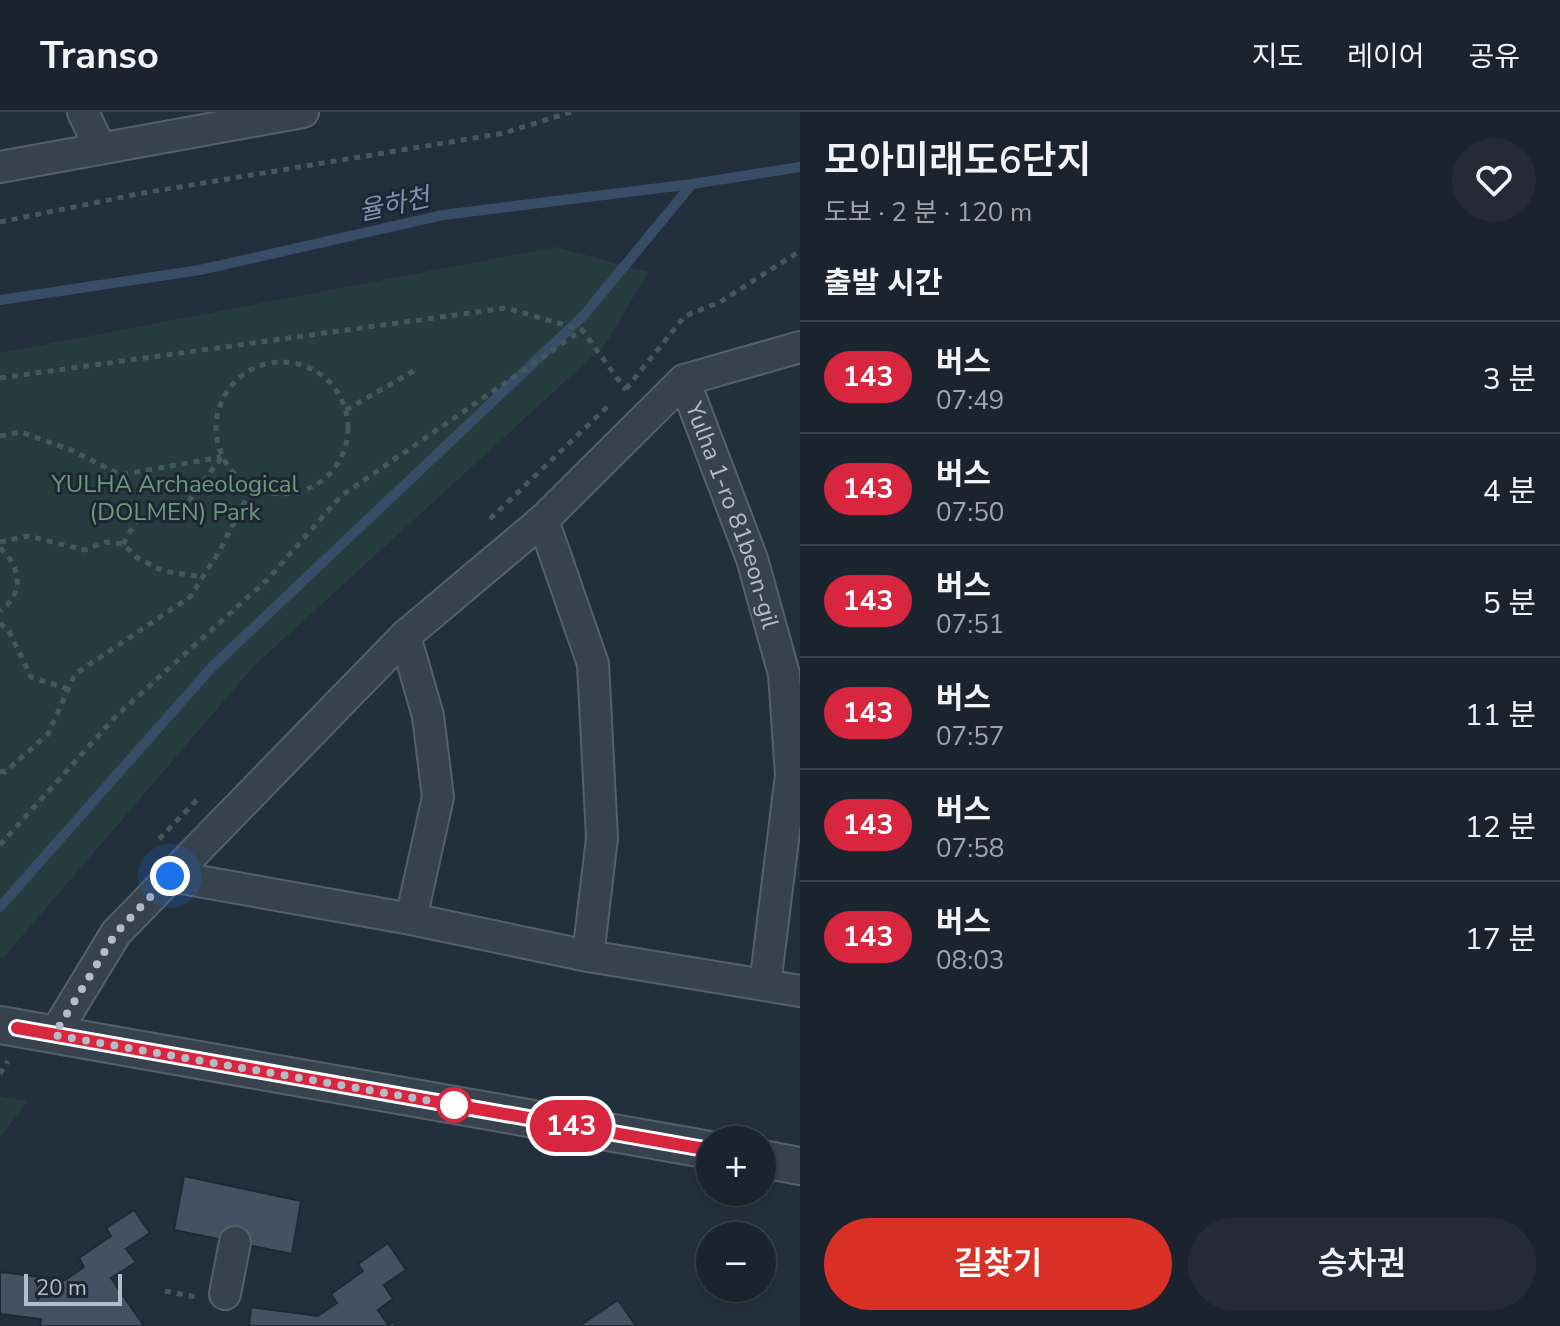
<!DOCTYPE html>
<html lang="ko">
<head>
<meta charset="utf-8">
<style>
	:root { --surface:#1b232e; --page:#242b36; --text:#f1f3f6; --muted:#a0a4aa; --line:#39404a; --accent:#d93025 }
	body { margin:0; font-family:"Nunito Sans","Noto Sans KR",sans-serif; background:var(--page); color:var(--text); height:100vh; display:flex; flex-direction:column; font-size:30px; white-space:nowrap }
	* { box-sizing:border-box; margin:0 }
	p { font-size:26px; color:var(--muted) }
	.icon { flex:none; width:44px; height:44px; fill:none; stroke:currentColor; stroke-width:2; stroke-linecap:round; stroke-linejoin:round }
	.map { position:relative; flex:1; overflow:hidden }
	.details { display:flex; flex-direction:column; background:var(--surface); width:760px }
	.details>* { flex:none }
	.badge { padding:0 16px; border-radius:26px; font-size:28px; line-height:52px }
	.tools { position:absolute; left:696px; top:1014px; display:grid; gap:16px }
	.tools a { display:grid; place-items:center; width:80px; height:80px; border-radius:50%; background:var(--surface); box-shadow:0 2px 6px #0004,0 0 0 2px var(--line); font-size:40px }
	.scale { position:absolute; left:24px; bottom:20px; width:98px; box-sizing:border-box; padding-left:8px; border:4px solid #b4bcc9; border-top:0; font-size:22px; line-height:28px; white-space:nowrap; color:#b4bcc9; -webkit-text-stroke:6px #1d2633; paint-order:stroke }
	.you { position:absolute; width:40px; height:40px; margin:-20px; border:6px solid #fff; border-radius:50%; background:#1a73e8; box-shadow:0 0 0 12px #1a73e833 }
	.map>.badge { position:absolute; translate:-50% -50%; box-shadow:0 0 0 4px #fff }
	h2 { padding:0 24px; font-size:30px; line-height:72px }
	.round { display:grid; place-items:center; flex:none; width:84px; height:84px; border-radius:42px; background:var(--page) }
	.headline { display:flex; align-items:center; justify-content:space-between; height:136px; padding:0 24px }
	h1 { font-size:38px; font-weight:600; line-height:60px }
	.primary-button { display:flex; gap:16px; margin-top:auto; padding:16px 24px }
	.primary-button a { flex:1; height:92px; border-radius:48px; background:var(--accent); color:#fff; font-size:32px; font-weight:600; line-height:92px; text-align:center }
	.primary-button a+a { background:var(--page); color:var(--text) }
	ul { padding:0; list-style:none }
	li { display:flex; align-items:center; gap:24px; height:112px; padding:0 24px; border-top:2px solid var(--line) }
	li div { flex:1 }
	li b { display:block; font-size:30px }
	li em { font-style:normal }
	li .badge { min-width:88px; font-weight:700; text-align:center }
	header { display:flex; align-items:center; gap:48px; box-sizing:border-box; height:112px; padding:0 40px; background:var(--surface); border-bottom:2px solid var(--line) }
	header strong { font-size:38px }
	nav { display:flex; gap:44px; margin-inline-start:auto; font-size:28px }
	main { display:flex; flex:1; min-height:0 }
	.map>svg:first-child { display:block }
	.green { fill:#263c3f }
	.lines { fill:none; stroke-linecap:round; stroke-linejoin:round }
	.stream { stroke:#394c67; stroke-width:10 }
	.building { fill:#455162; stroke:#1f2835; stroke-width:2 }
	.minor-casing { stroke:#565f6c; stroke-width:34 }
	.tertiary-casing { stroke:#565f6c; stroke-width:40 }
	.path { stroke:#44595c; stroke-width:5; stroke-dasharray:6 6; stroke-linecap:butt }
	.minor { stroke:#38414e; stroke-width:30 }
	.tertiary { stroke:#38414e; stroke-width:36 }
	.line-casing { stroke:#fff; stroke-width:18 }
	.line { stroke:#d7263d; stroke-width:12 }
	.walk { stroke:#b4bcc9; stroke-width:8; stroke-dasharray:0 14.4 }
	.stop-dot { fill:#fff; stroke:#d7263d; stroke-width:4 }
	.labels { text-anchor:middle; stroke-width:6; stroke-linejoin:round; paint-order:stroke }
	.park-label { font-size:24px; fill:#6b9a76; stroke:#1d2633 }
	.street-label { font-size:24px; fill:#b4bcc9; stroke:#1d2633 }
	.water-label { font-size:26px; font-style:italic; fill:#7c92b1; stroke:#1d2633 }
</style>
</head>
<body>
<header>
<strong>Transo</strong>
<nav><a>지도</a><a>레이어</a><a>공유</a></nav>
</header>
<main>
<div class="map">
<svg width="800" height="1214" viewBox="0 0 800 1214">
	<rect width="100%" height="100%" fill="#242f3e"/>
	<g class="green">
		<path d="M556,135L648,160L605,233L254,554L4,845H0V241Z"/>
		<path d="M0,984L28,989L0,1026Z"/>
	</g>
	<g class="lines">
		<g class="stream">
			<path d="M0,188L200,158L443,103L692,72L800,55"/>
			<path d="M0,795L212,555L584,203L692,72"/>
		</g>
	</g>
	<g class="building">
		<path d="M184,1064L301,1089L292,1142L174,1118Z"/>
		<path d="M134,1098L150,1121L126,1137L136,1150L111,1166L144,1214H40L41,1207L0,1202V1160L65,1168L84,1155L79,1146L111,1124L106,1116Z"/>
		<path d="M388,1131L406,1158L384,1173L393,1187L378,1198L388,1213L393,1210L396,1214H249L251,1195L318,1204L337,1191L331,1182L363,1159L358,1152Z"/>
		<path d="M618,1188L636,1214H579Z"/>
	</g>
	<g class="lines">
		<defs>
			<g id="minor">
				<path d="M83,0L100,36"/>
				<path d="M0,55L303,0"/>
				<path id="s1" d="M684,268L752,447L784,562L791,663L765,873"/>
				<path d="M543,408L593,552L602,726L588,844"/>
				<path d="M405,524L428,604L438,685L411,807"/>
				<path d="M170,764L411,807L588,844L800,879"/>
				<path d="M54,923L116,821L405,524L543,408L684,268L800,235"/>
				<path d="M225,1182L235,1130"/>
			</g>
			<g id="tertiary">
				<path d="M0,913L710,1038"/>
				<path d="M762,1047L800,1054"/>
			</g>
		</defs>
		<use href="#minor" class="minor-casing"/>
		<use href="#tertiary" class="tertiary-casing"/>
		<g class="path">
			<path d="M0,110L143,81L504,21L571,0"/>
			<circle cx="282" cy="316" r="66"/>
			<path d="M0,266L506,196L582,218L626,278"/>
			<path d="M626,277L685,204L720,190L800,139"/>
			<path d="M346,298L417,257"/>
			<path d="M0,324L21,320L71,338L121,363L221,345"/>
			<path d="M490,407L607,295"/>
			<path d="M0,430L28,424L85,438L105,430L123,432L136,445L163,459L203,465"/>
			<path d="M123,432L137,408L184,395L221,346"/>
			<path d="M0,436C22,455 24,482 0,499"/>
			<path d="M0,511L9,519L31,565L68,577"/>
			<path d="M0,659L5,660L48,622L75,562L190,485L220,438L252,376"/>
			<path d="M159,727L197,688"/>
			<path d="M0,733L117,603L267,468L341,384L582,218"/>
			<path d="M0,962L8,949"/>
			<path d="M165,1179L196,1185"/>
		</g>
		<use href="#minor" class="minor"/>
		<use href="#tertiary" class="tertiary"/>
	</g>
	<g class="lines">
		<defs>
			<path id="line" d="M17,916L710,1038"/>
		</defs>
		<use href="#line" class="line-casing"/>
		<use href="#line" class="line"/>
		<path class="walk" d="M170,764L116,821L54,923L460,994L454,993"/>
	</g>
	<circle class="stop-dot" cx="454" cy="993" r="16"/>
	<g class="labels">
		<g class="park-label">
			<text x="175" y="380">YULHA Archaeological<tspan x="175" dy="28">(DOLMEN) Park</tspan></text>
		</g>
		<g class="street-label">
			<text dy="8" stroke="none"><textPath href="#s1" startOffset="144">Yulha 1-ro 81beon-gil</textPath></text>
		</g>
		<g class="water-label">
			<text transform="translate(394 92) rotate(-12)" y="9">율하천</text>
		</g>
	</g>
</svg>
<div class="tools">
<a>+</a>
<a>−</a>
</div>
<div class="scale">20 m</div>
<div class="you" style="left:170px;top:764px"></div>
<b class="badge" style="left:571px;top:1014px;background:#d7263d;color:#fff">143</b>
</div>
<section class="details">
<div class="headline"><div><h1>모아미래도6단지</h1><p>도보 · 2 분 · 120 m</p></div><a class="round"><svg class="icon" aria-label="heart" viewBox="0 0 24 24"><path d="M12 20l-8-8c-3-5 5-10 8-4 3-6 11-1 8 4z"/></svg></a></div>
<h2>출발 시간</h2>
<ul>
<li><span class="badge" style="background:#d7263d;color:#fff">143</span><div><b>버스</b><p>07:49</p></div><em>3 분</em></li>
<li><span class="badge" style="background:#d7263d;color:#fff">143</span><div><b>버스</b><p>07:50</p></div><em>4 분</em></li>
<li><span class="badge" style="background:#d7263d;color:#fff">143</span><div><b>버스</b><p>07:51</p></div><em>5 분</em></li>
<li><span class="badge" style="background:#d7263d;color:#fff">143</span><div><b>버스</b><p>07:57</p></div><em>11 분</em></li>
<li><span class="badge" style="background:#d7263d;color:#fff">143</span><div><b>버스</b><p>07:58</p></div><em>12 분</em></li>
<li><span class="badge" style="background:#d7263d;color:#fff">143</span><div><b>버스</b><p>08:03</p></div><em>17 분</em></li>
</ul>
<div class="primary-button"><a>길찾기</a><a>승차권</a></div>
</section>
</main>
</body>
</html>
